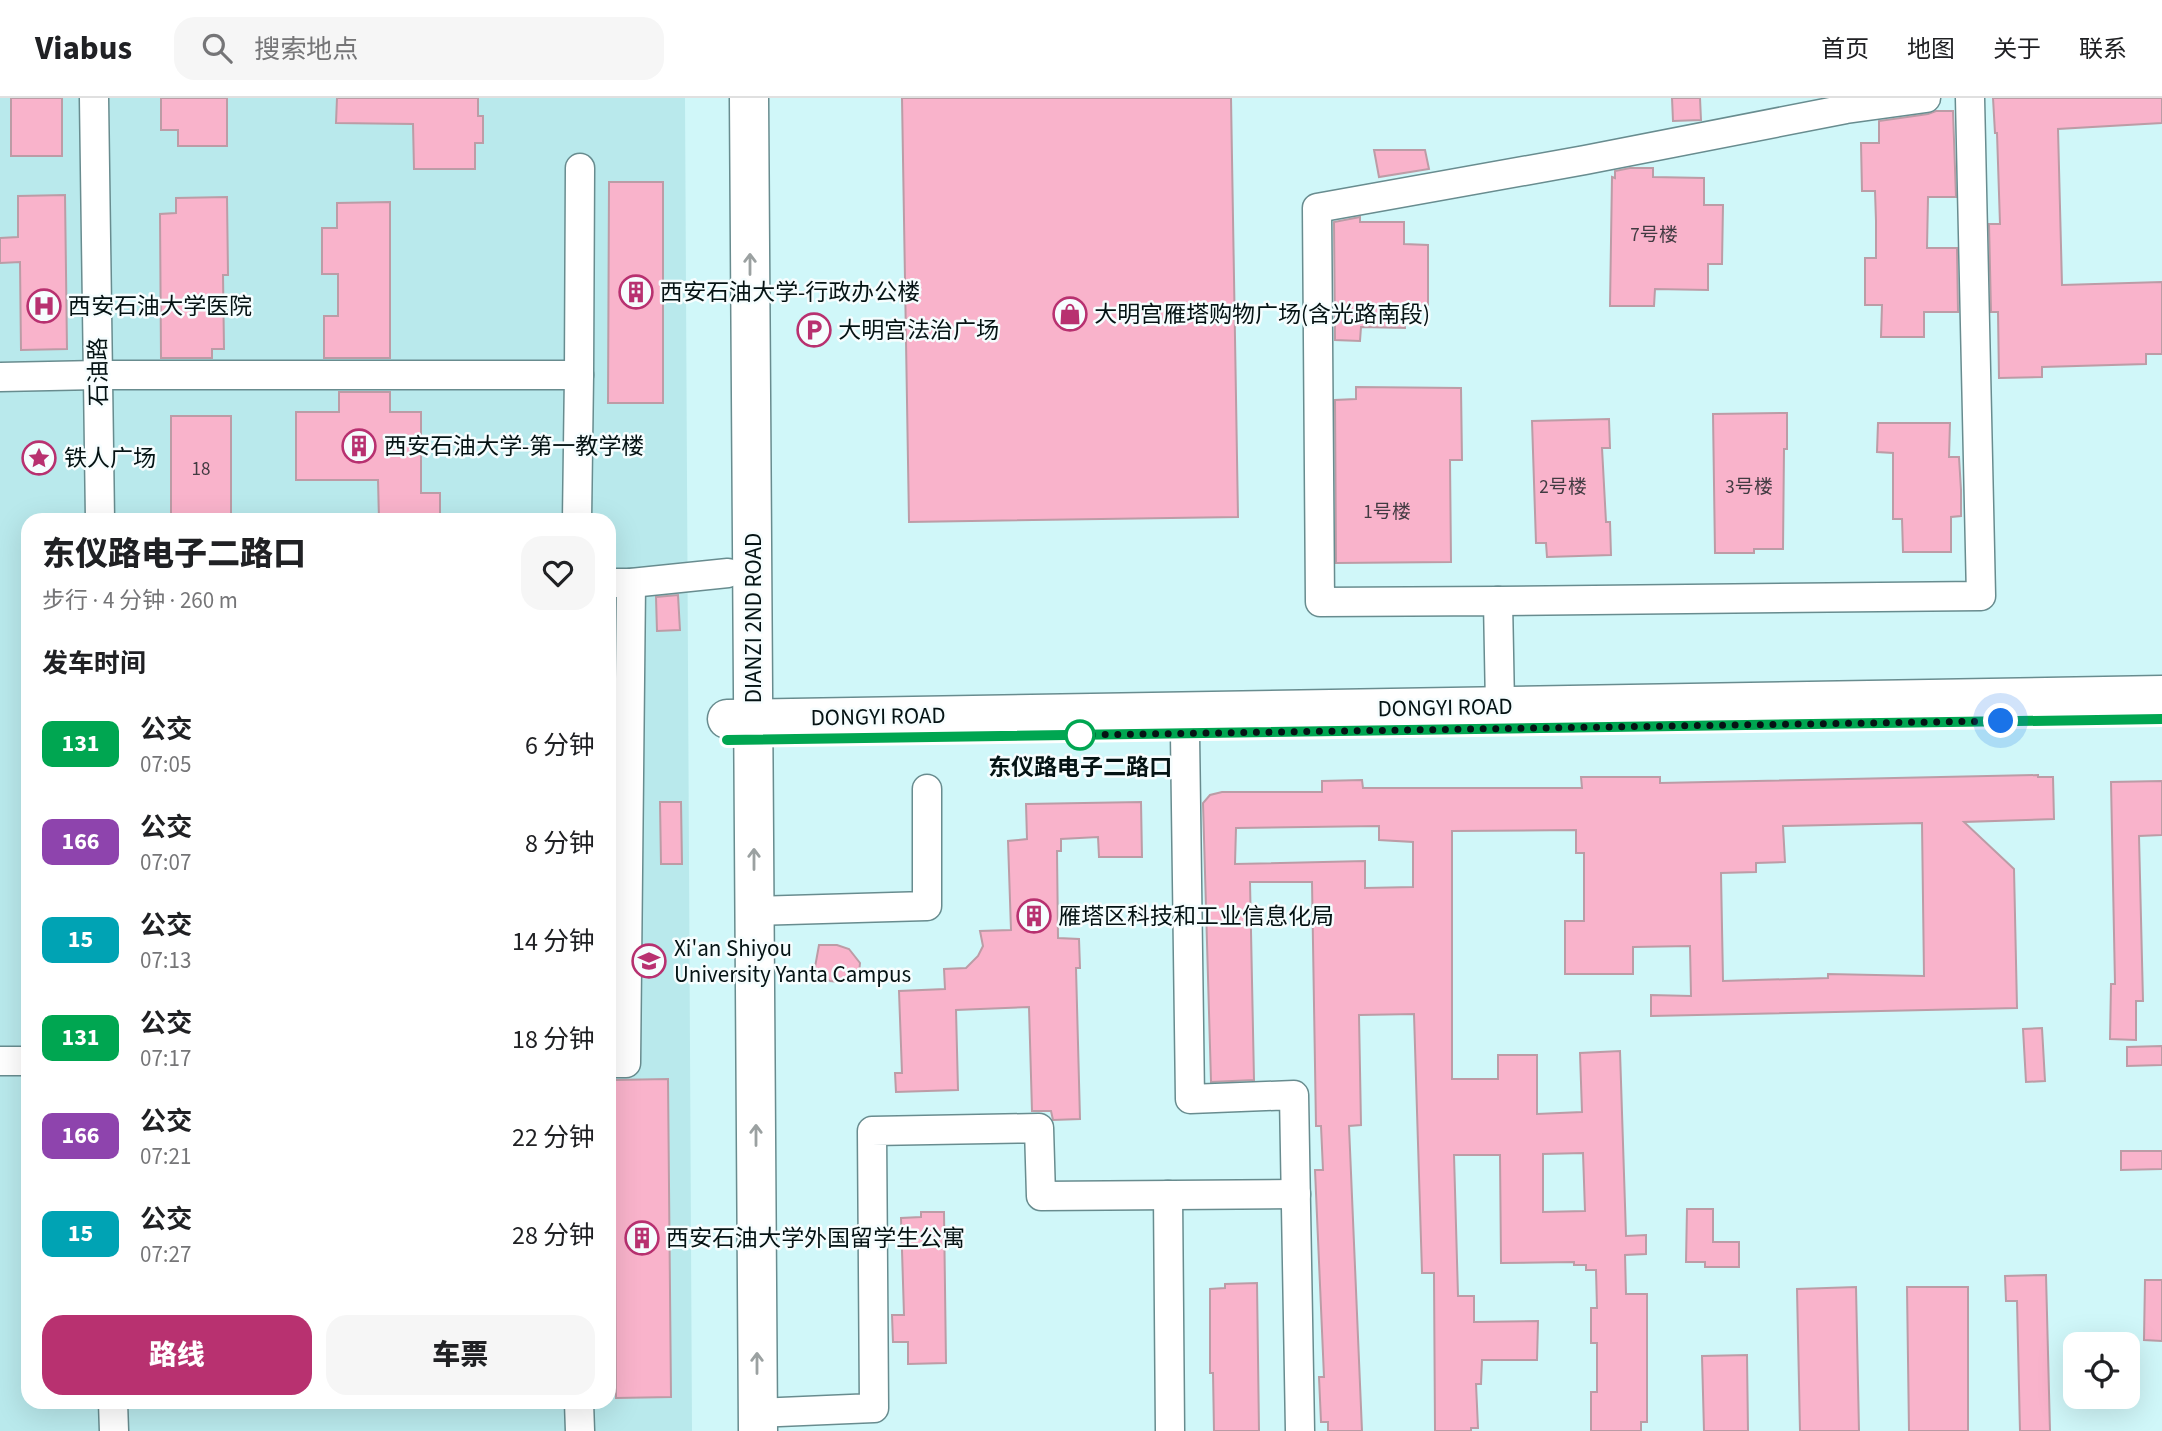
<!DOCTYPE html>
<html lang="zh">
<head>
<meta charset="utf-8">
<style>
	:root { --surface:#fff; --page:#f6f6f6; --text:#202124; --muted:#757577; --line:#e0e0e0; --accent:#b83170 }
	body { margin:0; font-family:"Source Sans 3","Noto Sans SC",sans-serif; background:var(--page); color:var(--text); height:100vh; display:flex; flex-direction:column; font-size:26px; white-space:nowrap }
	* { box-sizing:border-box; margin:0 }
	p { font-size:23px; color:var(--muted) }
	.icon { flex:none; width:38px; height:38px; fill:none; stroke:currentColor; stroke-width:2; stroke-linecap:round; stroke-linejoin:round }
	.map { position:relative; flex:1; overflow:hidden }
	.panel { position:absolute; left:21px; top:415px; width:595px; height:896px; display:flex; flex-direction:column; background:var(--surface); border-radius:21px; box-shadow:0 7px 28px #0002 }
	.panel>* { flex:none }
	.badge { padding:0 14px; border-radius:10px; font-size:24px; line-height:46px }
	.tools { position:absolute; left:2063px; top:1234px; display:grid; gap:14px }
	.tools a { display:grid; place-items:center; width:77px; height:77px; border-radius:14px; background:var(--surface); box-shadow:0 7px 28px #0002; font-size:35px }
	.you { position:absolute; width:35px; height:35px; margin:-18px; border:5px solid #fff; border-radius:50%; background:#1a73e8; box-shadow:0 0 0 10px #1a73e833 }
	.map>.badge { position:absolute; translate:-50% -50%; box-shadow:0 0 0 4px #fff }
	h2 { padding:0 21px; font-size:26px; line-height:63px }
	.round { display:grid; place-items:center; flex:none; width:74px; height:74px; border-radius:21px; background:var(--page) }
	.summary { display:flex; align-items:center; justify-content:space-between; height:119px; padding:0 21px }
	h1 { font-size:33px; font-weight:800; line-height:52px }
	.primary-button { display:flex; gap:14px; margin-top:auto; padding:14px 21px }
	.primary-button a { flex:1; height:80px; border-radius:21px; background:var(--accent); color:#fff; font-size:28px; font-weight:800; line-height:80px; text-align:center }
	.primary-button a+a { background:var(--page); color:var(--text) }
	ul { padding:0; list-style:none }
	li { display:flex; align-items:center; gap:21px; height:98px; padding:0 21px }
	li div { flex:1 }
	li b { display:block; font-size:26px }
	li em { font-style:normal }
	li .badge { min-width:77px; font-weight:700; text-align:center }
	header { display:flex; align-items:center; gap:42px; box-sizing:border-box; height:98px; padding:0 35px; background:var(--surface); border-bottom:2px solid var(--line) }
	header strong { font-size:33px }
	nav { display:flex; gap:38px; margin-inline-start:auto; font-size:24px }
	.search { width:490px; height:63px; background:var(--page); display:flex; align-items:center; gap:18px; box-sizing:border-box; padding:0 24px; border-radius:21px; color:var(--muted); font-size:26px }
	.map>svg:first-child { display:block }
	.built { fill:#b9e9ec; fill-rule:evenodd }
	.building { fill:#f9b3cb; stroke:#bc9ca6; stroke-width:2; fill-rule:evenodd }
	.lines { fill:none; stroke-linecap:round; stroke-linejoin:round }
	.minor-casing { stroke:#688c8f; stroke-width:31 }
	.secondary-casing { stroke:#688c8f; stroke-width:41 }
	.minor { stroke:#fff; stroke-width:28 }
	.secondary { stroke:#fff; stroke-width:38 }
	.oneway { stroke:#9ba1a1 }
	.line-casing { stroke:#fff; stroke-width:16 }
	.line { stroke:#00a651; stroke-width:10 }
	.walk { stroke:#051314; stroke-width:7; stroke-dasharray:0 12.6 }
	.stop-dot { fill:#fff; stroke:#00a651; stroke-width:3.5 }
	.labels { text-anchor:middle; stroke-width:5; stroke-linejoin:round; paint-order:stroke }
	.number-label { font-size:19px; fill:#423b42 }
	.poi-label { font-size:23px; fill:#051314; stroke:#f6fdfe; text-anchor:start }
	.street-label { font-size:23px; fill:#051314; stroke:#f6fdfe }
	.stop-label { font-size:23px; font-weight:bold; fill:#051314; stroke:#f6fdfe }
</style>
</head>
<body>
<header>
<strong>Viabus</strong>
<div class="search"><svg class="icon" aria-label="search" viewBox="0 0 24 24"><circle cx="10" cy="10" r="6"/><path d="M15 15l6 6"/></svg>搜索地点</div>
<nav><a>首页</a><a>地图</a><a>关于</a><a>联系</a></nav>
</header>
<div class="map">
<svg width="2162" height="1333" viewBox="0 0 2162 1333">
	<rect width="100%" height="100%" fill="#d0f7f9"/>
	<path class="built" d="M0,0H685L692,1333H0ZM28,422H609V1304H28Z"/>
	<g class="building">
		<rect x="11" y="0" width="51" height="58"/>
		<path d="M161,0H227V48H178V32H161Z"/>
		<path d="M337,0H478V18H483V45H475V71H414L413,26L336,25Z"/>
		<path d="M902,0H1231L1238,419L909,424Z"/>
		<path d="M1672,0H1700L1701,22L1673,23Z"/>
		<path d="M1993,0H2162V25L2058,31L2062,187L2162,184V256H2146V266L2042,269V279L1999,280L1998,214H1991L1989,126H2000L1997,35H1995Z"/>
		<path d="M1936,13H1953L1956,99H1928L1927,150H1957L1958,214H1924V239H1881L1882,207H1865V160H1876V123L1875,93H1862L1861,45H1879V23L1928,16Z"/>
		<path d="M1374,52H1425L1429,71L1379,79Z"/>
		<path d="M1630,70H1653V79L1704,80V107H1723L1722,166H1708V192L1655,191L1654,208H1610L1612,79L1615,80V73Z"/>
		<path d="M609,84H663V305H608Z"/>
		<path d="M65,97L67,251L21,252L20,164L0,165V140L18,139V98Z"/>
		<path d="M227,99L228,177H223L224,251H212V260H161L160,116L176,115V100Z"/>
		<path d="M390,104V260H324V218H338V176H322V130H337V105Z"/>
		<path d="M1360,119V124H1404V146L1428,147V207H1405V230L1361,229L1360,243L1335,242L1334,124Z"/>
		<path d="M1356,289L1461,290L1462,362H1450L1451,464L1336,465L1335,302L1356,301Z"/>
		<path d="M339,294H390V314H421V395H440V422H379L378,382H296V314H339Z"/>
		<path d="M1787,315V351H1784L1783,451H1754V455H1715L1713,316Z"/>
		<rect x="171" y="318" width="60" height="104"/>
		<path d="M1609,321L1610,350H1602L1606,424H1610L1611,457L1547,459L1546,445H1536L1532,323Z"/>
		<path d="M1878,325H1950L1949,359H1959L1961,392V418L1951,419V454H1903L1902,421H1893V355L1877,354Z"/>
		<path d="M678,497L680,532L657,533L656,499Z"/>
		<path d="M2038,677V679H2053L2054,721L1964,724L2014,771L2017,910L1651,918V897L1691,898L1690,848L1633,849V876H1565V823H1584V755H1576V732L1452,733V981H1498V957H1537V1016L1582,1014L1580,955L1620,953L1626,1138L1646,1137V1156L1625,1157L1626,1196H1647V1324H1641V1333H1591V1294H1597V1245H1591V1210H1597L1596,1172H1586V1167H1574V1164L1501,1165L1500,1057H1454L1458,1198H1474V1224L1538,1223L1537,1262H1482L1481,1286H1476L1478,1330H1471V1333H1435L1434,1175H1422L1414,916L1359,917L1361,1027L1349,1028L1362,1333H1328V1324H1321L1319,1279H1324L1315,1072H1323L1321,1028H1316L1312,784H1250L1254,982L1211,984L1203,705L1210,697L1222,694H1322V683L1362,682L1363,690H1582L1581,679H1660V685ZM1922,725L1924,878L1828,876V880L1723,883L1721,775L1756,774V765L1785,764L1783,728ZM1379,728V742L1413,744V789L1365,790V763L1235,766L1236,730ZM1583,1055L1585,1113L1543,1114V1056Z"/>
		<path d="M2162,683V737L2139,738L2143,903H2136V942L2110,941L2111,886H2115L2111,684Z"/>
		<path d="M660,704H681L682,766H661Z"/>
		<path d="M1141,704L1142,759H1099L1098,739L1061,741V753H1057L1058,840L1079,841L1080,870H1076L1080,1021L1053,1022L1051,1013H1032L1029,909L956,912L958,992L896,994L895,975H902L899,893L945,891L944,871L966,870L978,858L983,848L980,833L1011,832L1008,743L1027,741L1026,706Z"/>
		<path d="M819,847H837L849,851L860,865L859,875L854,881L839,884L830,883L819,876L815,869Z"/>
		<path d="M2042,930L2045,983L2026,984L2023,931Z"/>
		<path d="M2162,948V967L2127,968V949Z"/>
		<path d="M668,981L671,1299L616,1300L614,982Z"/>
		<path d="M2121,1053H2162V1071L2121,1072Z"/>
		<path d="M1687,1111H1713V1144H1739V1169H1705V1164H1686Z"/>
		<path d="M921,1114H944L946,1265L908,1266V1244H893L892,1217H904L901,1120L921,1119Z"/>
		<path d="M2046,1177L2050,1333H2020L2017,1203H2006L2005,1178Z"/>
		<path d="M2145,1182H2162V1243L2144,1242Z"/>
		<path d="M1257,1185L1259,1333H1214L1213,1275H1210V1191L1225,1190V1186Z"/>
		<path d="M1856,1189L1859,1333H1800L1797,1191Z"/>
		<path d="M1907,1189H1968V1333H1909Z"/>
		<path d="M1747,1257L1748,1333H1704L1702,1258Z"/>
	</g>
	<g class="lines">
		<defs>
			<g id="minor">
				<path d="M94,0L100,422"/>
				<path d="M579,277L580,70"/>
				<path d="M0,279L98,277H579L577,422"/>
				<path d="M609,485H631L728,475"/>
				<path d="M1498,503L1981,498L1970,0"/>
				<path d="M1500,608L1498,503L1320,504L1317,110L1585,62L1846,11L1926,0"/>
				<path d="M1185,636L1190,1001L1294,997L1300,1333"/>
				<path d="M754,813L927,808V691"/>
				<path d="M0,963H28"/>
				<path d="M609,965H626L631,485"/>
				<path d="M1168,1097L1170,1333"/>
				<path d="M113,1304L114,1333"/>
				<path d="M579,1304L580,1333"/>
				<path d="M758,1315L874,1310L872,1033L1039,1030L1041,1098L1296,1096"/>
			</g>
			<g id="secondary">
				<path d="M749,0L758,1333"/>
				<path d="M727,621L2162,597"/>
			</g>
		</defs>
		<use href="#minor" class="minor-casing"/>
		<use href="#secondary" class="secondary-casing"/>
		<use href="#minor" class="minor"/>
		<use href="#secondary" class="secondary"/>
	</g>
	<defs><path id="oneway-shaft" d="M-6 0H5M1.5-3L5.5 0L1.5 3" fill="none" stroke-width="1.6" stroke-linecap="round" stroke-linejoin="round" transform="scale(1.75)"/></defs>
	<g class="oneway">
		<use href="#oneway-shaft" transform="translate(750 166) rotate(-90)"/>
		<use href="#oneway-shaft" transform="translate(754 761) rotate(-90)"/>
		<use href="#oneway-shaft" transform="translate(756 1037) rotate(-90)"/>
		<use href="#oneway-shaft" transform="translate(757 1265) rotate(-90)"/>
	</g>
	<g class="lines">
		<defs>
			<path id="line" d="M727,642L2162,621"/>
		</defs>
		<use href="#line" class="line-casing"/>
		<use href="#line" class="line"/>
		<path class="walk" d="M1080,637L2001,623"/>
	</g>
	<defs>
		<symbol id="building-ring" viewBox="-11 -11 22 22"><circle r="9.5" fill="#f6fdfe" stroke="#b83170" stroke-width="1.5"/><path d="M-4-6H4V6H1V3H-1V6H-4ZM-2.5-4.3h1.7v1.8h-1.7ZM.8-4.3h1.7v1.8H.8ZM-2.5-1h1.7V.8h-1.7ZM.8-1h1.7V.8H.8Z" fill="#b83170"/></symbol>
		<symbol id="hospital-ring" viewBox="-11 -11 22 22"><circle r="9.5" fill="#f6fdfe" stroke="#b83170" stroke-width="1.5"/><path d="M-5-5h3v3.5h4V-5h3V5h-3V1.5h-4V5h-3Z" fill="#b83170"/></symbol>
		<symbol id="shop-ring" viewBox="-11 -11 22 22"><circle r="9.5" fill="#f6fdfe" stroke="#b83170" stroke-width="1.5"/><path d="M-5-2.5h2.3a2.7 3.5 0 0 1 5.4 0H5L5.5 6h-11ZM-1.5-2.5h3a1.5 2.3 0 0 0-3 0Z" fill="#b83170"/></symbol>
		<symbol id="parking-ring" viewBox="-11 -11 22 22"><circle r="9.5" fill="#f6fdfe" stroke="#b83170" stroke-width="1.5"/><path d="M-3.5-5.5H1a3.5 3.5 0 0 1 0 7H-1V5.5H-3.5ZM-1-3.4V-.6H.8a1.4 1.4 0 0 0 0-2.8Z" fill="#b83170"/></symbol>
		<symbol id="sight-ring" viewBox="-11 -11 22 22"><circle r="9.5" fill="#f6fdfe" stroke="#b83170" stroke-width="1.5"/><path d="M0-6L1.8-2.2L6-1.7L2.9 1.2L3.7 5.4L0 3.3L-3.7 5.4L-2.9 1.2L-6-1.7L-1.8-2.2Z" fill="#b83170"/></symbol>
		<symbol id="university-ring" viewBox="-11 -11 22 22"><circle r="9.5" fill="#f6fdfe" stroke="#b83170" stroke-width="1.5"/><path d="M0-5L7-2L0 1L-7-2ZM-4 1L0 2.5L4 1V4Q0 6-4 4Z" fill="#b83170"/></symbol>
	</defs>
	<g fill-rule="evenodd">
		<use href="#building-ring" x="617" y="175" width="38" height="38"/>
		<use href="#hospital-ring" x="25" y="189" width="38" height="38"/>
		<use href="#shop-ring" x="1051" y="197" width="38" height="38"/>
		<use href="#parking-ring" x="795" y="213" width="38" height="38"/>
		<use href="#building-ring" x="340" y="329" width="38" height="38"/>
		<use href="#sight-ring" x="20" y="341" width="38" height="38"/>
		<use href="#building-ring" x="1015" y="799" width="38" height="38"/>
		<use href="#university-ring" x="630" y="844" width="38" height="38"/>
		<use href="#building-ring" x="623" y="1121" width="38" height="38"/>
	</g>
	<circle class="stop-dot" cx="1080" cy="637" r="14"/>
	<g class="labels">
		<g class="number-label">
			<text x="1654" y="143">7号楼</text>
			<text x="201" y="377">18</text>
			<text x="1563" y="395">2号楼</text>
			<text x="1749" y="395">3号楼</text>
			<text x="1387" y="420">1号楼</text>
		</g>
		<g class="poi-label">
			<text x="660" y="202">西安石油大学-行政办公楼</text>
			<text x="68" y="216">西安石油大学医院</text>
			<text x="1094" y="224">大明宫雁塔购物广场(含光路南段)</text>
			<text x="838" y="240">大明宫法治广场</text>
			<text x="384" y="356">西安石油大学-第一教学楼</text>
			<text x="64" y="368">铁人广场</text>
			<text x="1058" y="826">雁塔区科技和工业信息化局</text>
			<text x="674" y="858">Xi'an Shiyou<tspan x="674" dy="26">University Yanta Campus</tspan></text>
			<text x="666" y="1148">西安石油大学外国留学生公寓</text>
		</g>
		<g class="street-label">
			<text transform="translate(98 274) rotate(-91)" y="8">石油路</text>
			<text transform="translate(753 520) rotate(-90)" y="8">DIANZI 2ND ROAD</text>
			<text transform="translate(1445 609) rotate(-1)" y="8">DONGYI ROAD</text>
			<text transform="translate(878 618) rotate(-1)" y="8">DONGYI ROAD</text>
		</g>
		<g class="stop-label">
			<text x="1080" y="677">东仪路电子二路口</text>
		</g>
	</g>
</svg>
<div class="tools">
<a><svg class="icon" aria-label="locate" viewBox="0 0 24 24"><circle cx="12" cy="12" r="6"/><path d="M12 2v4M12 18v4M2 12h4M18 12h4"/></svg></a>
</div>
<div class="you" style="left:2001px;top:623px"></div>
<section class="panel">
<div class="summary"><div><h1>东仪路电子二路口</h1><p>步行 · 4 分钟 · 260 m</p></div><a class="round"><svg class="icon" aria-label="heart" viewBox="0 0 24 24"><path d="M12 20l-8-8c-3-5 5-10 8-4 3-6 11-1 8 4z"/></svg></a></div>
<h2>发车时间</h2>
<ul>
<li><span class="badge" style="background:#00a651;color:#fff">131</span><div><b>公交</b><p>07:05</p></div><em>6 分钟</em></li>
<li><span class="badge" style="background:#8e44ad;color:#fff">166</span><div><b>公交</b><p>07:07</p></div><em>8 分钟</em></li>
<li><span class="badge" style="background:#00a3b4;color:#fff">15</span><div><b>公交</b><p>07:13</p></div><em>14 分钟</em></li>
<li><span class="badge" style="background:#00a651;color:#fff">131</span><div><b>公交</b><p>07:17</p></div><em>18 分钟</em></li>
<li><span class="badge" style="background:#8e44ad;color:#fff">166</span><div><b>公交</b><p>07:21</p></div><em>22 分钟</em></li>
<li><span class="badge" style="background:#00a3b4;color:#fff">15</span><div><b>公交</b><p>07:27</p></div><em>28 分钟</em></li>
</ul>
<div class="primary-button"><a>路线</a><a>车票</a></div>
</section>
</div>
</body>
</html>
